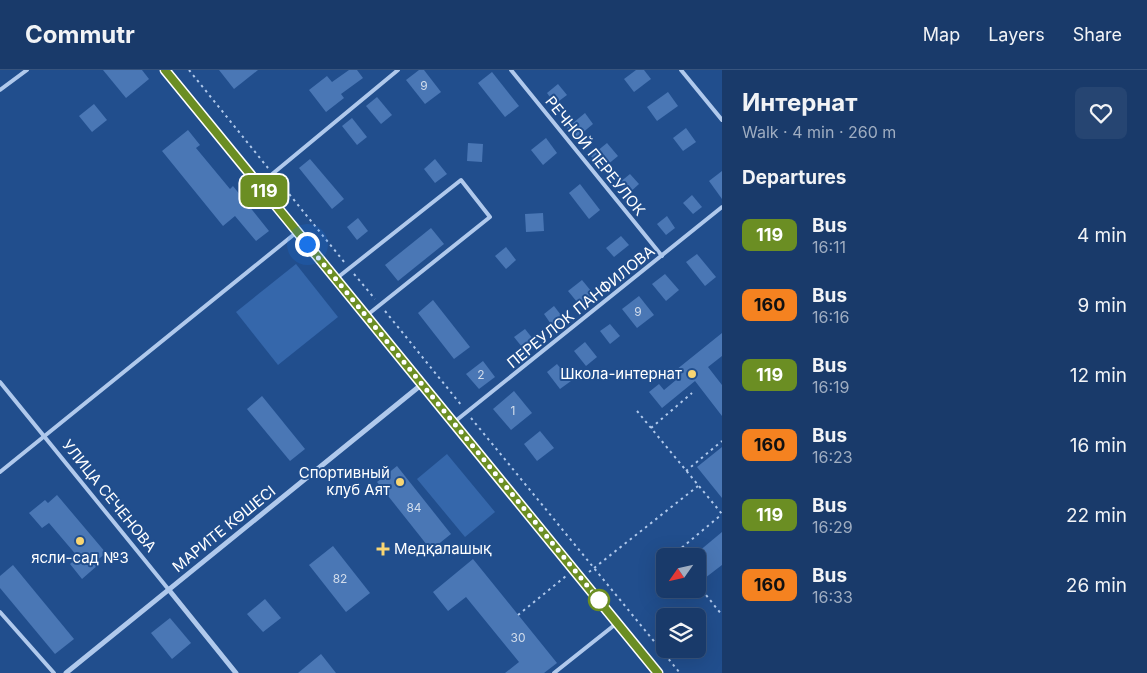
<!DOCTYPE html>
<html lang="en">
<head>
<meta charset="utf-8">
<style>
	:root { --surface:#193a6a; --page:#264572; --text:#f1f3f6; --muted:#9fadc1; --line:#37547e }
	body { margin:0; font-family:Inter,sans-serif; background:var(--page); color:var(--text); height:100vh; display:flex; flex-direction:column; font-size:19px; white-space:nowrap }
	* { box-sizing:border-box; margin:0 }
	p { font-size:16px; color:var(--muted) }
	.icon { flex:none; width:28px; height:28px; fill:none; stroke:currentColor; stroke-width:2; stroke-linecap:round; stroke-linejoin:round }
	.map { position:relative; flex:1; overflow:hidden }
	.drawer { display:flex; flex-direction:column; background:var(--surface); width:425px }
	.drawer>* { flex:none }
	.badge { padding:0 10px; border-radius:8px; font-size:18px; line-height:32px }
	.needle { width:32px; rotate:236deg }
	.tools { position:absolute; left:656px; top:478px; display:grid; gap:10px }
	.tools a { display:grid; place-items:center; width:50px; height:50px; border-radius:8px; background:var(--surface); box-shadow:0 5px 20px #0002,0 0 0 1px var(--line); font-size:25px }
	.you { position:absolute; width:25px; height:25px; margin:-12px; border:4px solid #fff; border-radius:50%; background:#1a73e8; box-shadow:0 0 0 8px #1a73e833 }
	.map>.badge { position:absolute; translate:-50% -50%; box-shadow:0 0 0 2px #fff }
	h2 { padding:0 20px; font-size:19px; line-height:45px }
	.round { display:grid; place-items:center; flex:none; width:52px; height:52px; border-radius:8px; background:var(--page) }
	.summary { display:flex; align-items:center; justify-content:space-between; height:85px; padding:0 20px }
	h1 { font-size:24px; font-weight:700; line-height:38px }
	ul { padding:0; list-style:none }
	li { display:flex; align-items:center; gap:15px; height:70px; padding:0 20px }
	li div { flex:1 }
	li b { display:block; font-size:19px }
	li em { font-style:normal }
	li .badge { min-width:55px; font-weight:700; text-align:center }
	header { display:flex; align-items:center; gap:30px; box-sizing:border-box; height:70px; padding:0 25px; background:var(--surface); border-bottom:1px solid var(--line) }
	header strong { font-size:24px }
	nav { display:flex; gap:28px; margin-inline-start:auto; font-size:18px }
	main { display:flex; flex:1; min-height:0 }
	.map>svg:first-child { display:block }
	.green { fill:#3567ab }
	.building { fill:#4a77b5 }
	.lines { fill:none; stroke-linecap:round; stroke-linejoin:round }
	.path { stroke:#b0c9ec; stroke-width:2; stroke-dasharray:2.5 4; stroke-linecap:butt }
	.service { stroke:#b0c9ec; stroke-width:4 }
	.minor { stroke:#b0c9ec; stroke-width:5 }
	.tertiary { stroke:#b0c9ec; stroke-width:9 }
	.line-casing { stroke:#fff; stroke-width:11 }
	.line { stroke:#6b8e23; stroke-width:8 }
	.walk { stroke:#fff; stroke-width:5; stroke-dasharray:0 9 }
	.poi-dot { fill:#f8d572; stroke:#214e8d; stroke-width:2 }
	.stop-dot { fill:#fff; stroke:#6b8e23; stroke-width:2.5 }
	.labels { text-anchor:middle; stroke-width:4; stroke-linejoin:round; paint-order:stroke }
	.number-label { font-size:12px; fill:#d2ddec }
	.street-label { font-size:15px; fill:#fff; stroke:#214e8d }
	.poi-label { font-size:15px; fill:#fff; stroke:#214e8d; text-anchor:end }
</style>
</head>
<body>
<header>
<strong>Commutr</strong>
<nav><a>Map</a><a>Layers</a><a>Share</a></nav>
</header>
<main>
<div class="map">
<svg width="722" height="603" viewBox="0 0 722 603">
	<rect width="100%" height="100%" fill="#214e8d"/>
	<g class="green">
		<path d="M296,194L338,247L278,295L236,242Z"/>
		<path d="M447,384L495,442L465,467L417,409Z"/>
	</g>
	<g class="building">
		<path d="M103,0H142L149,9L126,28Z"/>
		<path d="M219,0H258L234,19Z"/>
		<path d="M349,0H357L363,8L341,24L344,28L326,42L309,20L327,6L332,12Z"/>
		<path d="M419,0H424L441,22L425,34L406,10Z"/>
		<path d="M636,0H644L651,9L634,22L624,9Z"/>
		<path d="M492,2L519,36L505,47L478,13Z"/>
		<path d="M558,14L567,25L555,34L547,23Z"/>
		<path d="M668,22L678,36L657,51L647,37Z"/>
		<path d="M377,27L392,45L381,54L366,36Z"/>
		<path d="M94,34L107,50L92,62L79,46Z"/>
		<path d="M585,43L593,54L575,69L567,58Z"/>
		<path d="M352,48L367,67L357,75L342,56Z"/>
		<path d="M686,58L696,72L683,81L673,68Z"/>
		<path d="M188,60L200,75L196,78L230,119L233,116L269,161L256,171L235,146L223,156L162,81Z"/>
		<path d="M546,68L557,83L543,95L531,80Z"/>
		<path d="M468,73L483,74L482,92L467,91Z"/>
		<path d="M607,73L618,86L601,100L591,86Z"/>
		<path d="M310,89L344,129L332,139L299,98Z"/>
		<path d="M435,89L447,104L435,113L424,99Z"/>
		<path d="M722,101V129L709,111Z"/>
		<path d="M630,104L639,114L628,124L619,113Z"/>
		<path d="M580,114L600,140L589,149L569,123Z"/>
		<path d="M692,125L702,137L693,144L683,133Z"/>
		<path d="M543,143L544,161L526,162L525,144Z"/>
		<path d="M667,146L675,158L666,165L657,154Z"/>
		<path d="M358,148L368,161L357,170L347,157Z"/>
		<path d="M431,158L444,174L398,211L385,195Z"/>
		<path d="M621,166L629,175L614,187L606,178Z"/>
		<path d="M506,177L516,190L506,199L495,186Z"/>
		<path d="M697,184L716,207L705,216L686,192Z"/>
		<path d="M665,204L679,220L666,231L652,214Z"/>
		<path d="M582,210L596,227L582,238L568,221Z"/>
		<path d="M639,226L654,245L637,258L622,239Z"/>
		<path d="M433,230L470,277L454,289L418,243Z"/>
		<path d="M554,236L564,249L553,257L544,244Z"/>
		<path d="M610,254L620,266L610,274L600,261Z"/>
		<path d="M525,259L537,274L526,282L514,267Z"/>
		<path d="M722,263V286L708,297L722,315V346L695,311L662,338L649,322L659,314L664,320L676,310L671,304Z"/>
		<path d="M585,272L597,287L586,296L574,281Z"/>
		<path d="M483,291L495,307L479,319L466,304Z"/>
		<path d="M557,294L571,311L560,319L547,302Z"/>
		<path d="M514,321L532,343L511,360L493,339Z"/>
		<path d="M262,326L305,379L290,391L247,339Z"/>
		<path d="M540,361L554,378L537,391L524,374Z"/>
		<path d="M722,377V428L697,397Z"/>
		<path d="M397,396L451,464L431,480L377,412Z"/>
		<path d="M57,425L106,483L95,492L98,495L82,509L70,494L78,487L49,453L42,458L29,443L45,430L48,433Z"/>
		<path d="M722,462V495L705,508L698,499V482Z"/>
		<path d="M333,476L370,523L346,542L309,495Z"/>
		<path d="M473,489L557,593L544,603H505L519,592L466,527L448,541L433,522Z"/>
		<path d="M13,495L74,569L55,584L0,518V506Z"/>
		<path d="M265,529L281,548L263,562L247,544Z"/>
		<path d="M170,548L191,573L172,589L151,563Z"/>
		<path d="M321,584L336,603H298Z"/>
	</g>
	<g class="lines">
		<g class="path">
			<path d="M189,0L268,98"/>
			<path d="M277,109L345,193"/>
			<path d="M354,204L375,229"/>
			<path d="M385,241L462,336"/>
			<path d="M637,341L722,444"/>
			<path d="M471,348L680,603"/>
			<path d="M651,358L692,323"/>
			<path d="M686,401L722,371"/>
			<path d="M674,486L673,485L721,445"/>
			<path d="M589,502L698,416"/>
			<path d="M698,515L722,545"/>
			<path d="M518,545L566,506"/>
		</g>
		<g class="service">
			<path d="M511,0L662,186"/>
			<path d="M681,0L722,50"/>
			<path d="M0,20L27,0"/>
			<path d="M259,115L398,0"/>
			<path d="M337,208L461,110L490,147L366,246"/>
			<path d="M0,312L169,520"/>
			<path d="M453,353L722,137"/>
			<path d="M0,402L297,162"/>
			<path d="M0,542L54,603"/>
			<path d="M554,603L617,553"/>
		</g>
		<g class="minor">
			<path d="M169,520L236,603"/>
			<path d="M66,603L421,315"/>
		</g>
		<path class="tertiary" d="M165,0L658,603"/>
	</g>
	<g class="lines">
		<defs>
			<path id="line" d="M165,0L658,603"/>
		</defs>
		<use href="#line" class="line-casing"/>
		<use href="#line" class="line"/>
		<path class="walk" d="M307,174L599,530"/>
	</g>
	<g class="poi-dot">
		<circle cx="692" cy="304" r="5"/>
		<circle cx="400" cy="412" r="5"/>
		<circle cx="80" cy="471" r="5"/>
		<path d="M380.5 471.5h5v5h5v5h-5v5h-5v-5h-5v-5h5z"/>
	</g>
	<circle class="stop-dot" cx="599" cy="530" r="10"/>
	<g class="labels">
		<g class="number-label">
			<text x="424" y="20">9</text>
			<text x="638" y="246">9</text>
			<text x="481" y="309">2</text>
			<text x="513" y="345">1</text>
			<text x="414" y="442">84</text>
			<text x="340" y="513">82</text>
			<text x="518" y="572">30</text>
		</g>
		<g class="street-label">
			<text transform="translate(595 86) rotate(51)" y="5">РЕЧНОЙ ПЕРЕУЛОК</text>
			<text transform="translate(581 237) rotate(-39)" y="5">ПЕРЕУЛОК ПАНФИЛОВА</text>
			<text transform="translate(109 426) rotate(51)" y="5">УЛИЦА СЕЧЕНОВА</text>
			<text transform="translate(224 459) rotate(-39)" y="5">МАРИТЕ КӨШЕСІ</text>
		</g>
		<g class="poi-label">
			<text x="682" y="309">Школа-интернат</text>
			<text x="390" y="408">Спортивный<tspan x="390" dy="17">клуб Аят</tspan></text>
			<text x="394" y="484" text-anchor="start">Медқалашық</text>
			<text x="80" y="493" text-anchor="middle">ясли-сад №3</text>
		</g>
	</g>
</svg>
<div class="tools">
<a><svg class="needle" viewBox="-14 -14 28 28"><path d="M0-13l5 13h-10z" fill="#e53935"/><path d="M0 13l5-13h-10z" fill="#9fadc1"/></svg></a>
<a><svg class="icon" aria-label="layers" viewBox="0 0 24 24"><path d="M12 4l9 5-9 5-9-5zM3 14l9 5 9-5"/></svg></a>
</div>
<div class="you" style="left:307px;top:174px"></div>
<b class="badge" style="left:264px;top:121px;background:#6b8e23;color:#fff">119</b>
</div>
<section class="drawer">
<div class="summary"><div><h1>Интернат</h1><p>Walk · 4 min · 260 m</p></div><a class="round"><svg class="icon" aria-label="heart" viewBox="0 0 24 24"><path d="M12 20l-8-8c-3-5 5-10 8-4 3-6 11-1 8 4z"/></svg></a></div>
<h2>Departures</h2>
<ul>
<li><span class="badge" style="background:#6b8e23;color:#fff">119</span><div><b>Bus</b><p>16:11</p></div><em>4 min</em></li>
<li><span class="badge" style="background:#f58220;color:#111">160</span><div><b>Bus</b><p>16:16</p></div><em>9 min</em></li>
<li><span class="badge" style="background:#6b8e23;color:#fff">119</span><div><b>Bus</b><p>16:19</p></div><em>12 min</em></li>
<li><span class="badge" style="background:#f58220;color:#111">160</span><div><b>Bus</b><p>16:23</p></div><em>16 min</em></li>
<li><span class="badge" style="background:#6b8e23;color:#fff">119</span><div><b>Bus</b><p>16:29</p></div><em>22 min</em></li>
<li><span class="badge" style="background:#f58220;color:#111">160</span><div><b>Bus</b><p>16:33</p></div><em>26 min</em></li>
</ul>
</section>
</main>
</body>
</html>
